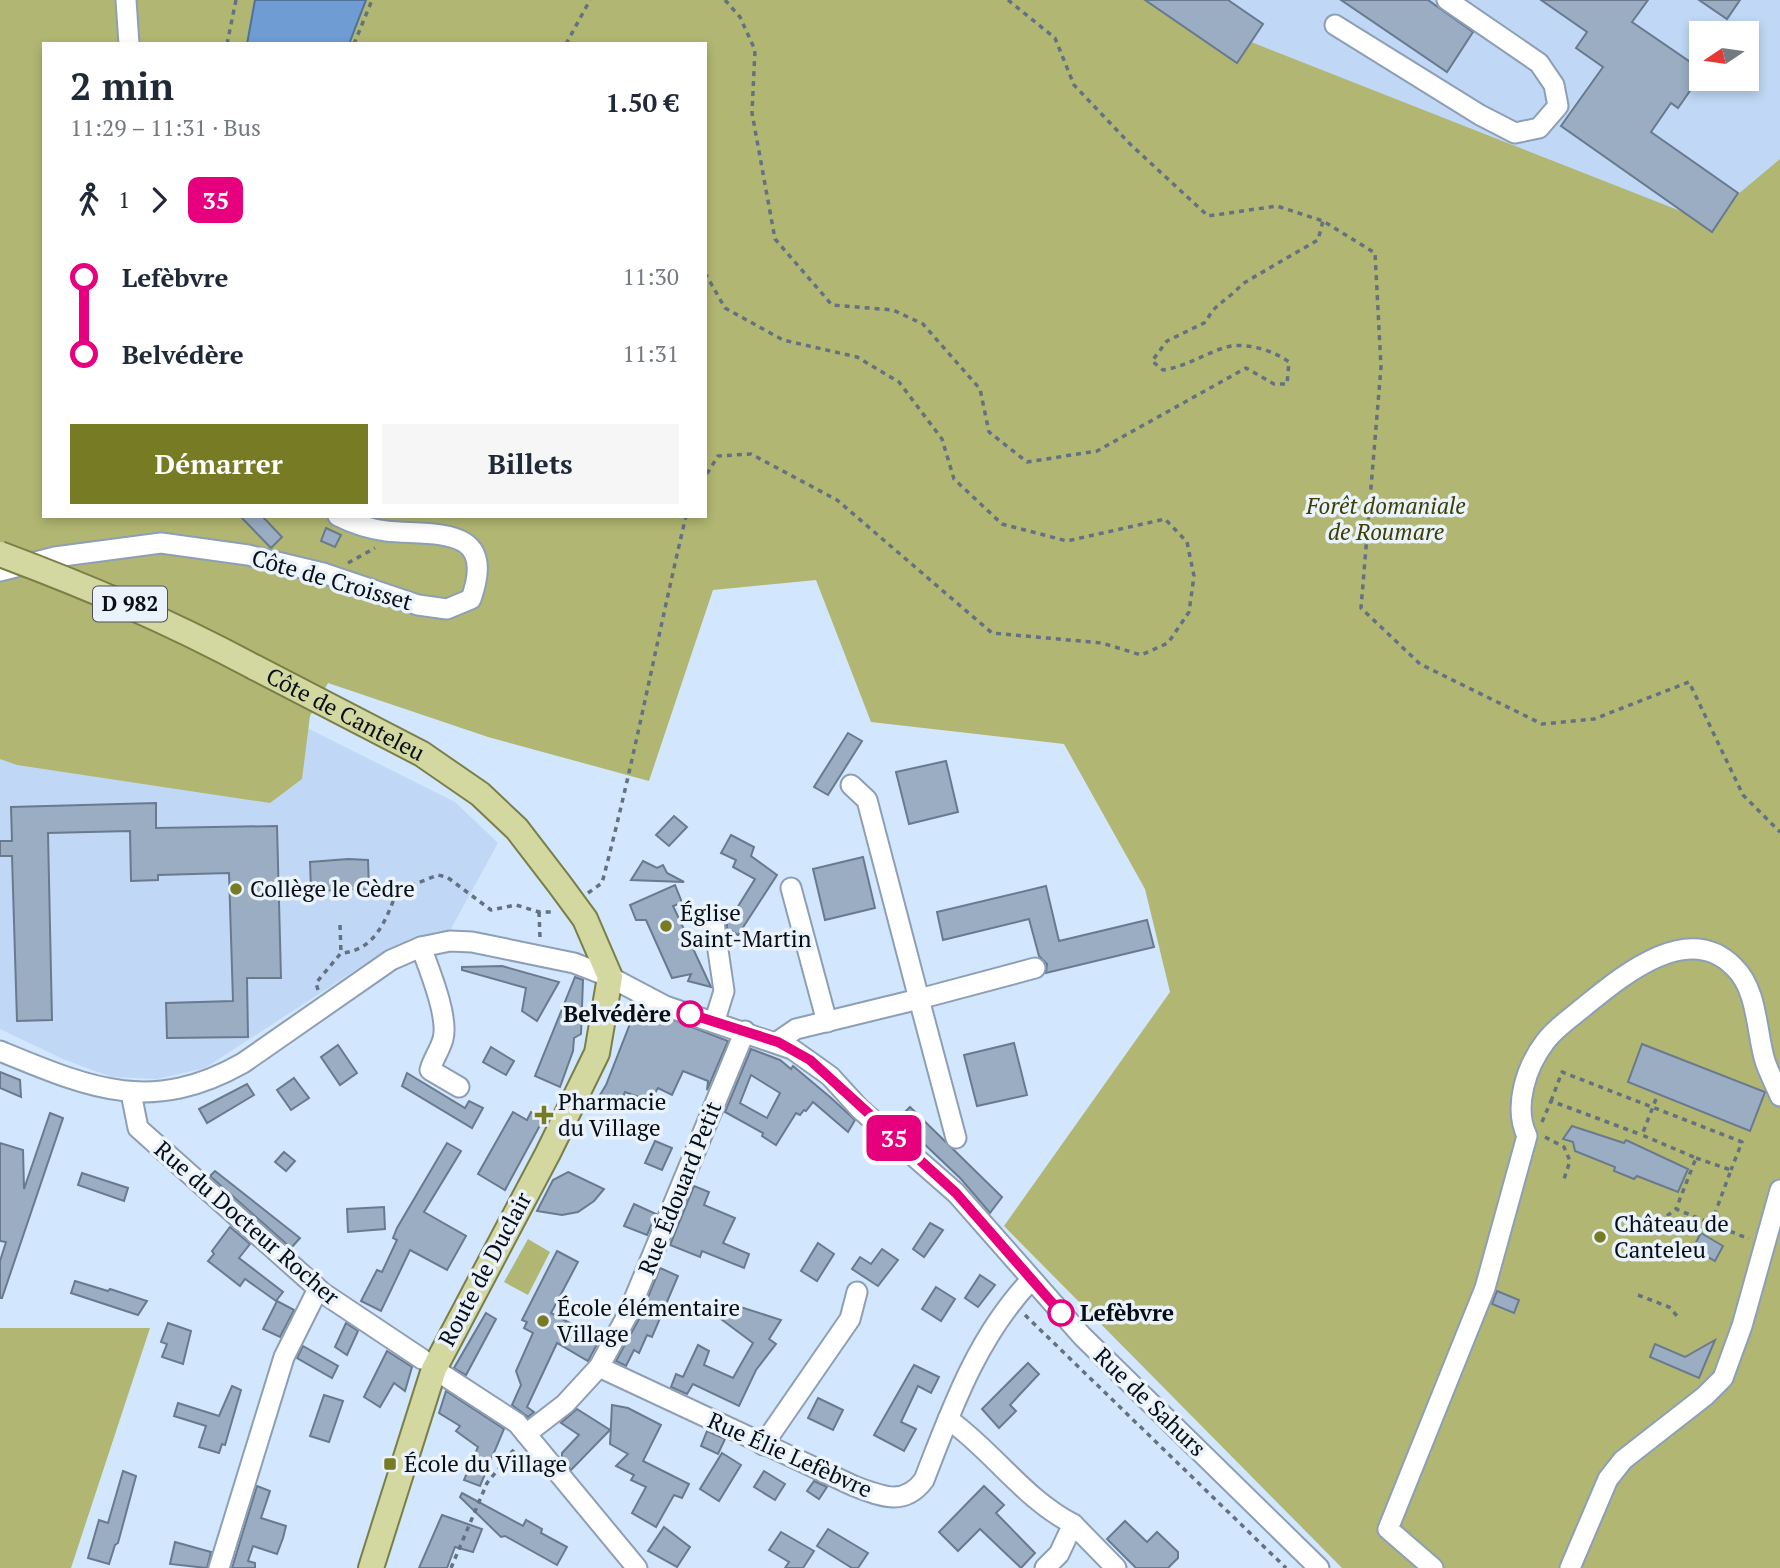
<!DOCTYPE html>
<html lang="fr">
<head>
<meta charset="utf-8">
<style>
	:root { --surface:#fff; --page:#f6f6f7; --text:#1f2937; --muted:#747a83; --accent:#777b24 }
	body { margin:0; font-family:"PT Serif",serif; background:var(--page); color:var(--text); height:100vh; display:flex; flex-direction:column; font-size:26px; white-space:nowrap }
	* { box-sizing:border-box; margin:0 }
	p { font-size:23px; color:var(--muted) }
	.icon { flex:none; width:38px; height:38px; fill:none; stroke:currentColor; stroke-width:2; stroke-linecap:round; stroke-linejoin:round }
	.map { position:relative; flex:1; overflow:hidden }
	.panel { position:absolute; left:42px; top:42px; width:665px; height:476px; display:flex; flex-direction:column; background:var(--surface); border-radius:0px; box-shadow:0 4px 10px #0003 }
	.panel>* { flex:none }
	.badge { padding:0 14px; border-radius:10px; font-size:24px; line-height:46px }
	.needle { width:46px; rotate:257deg }
	.buttons { position:absolute; left:1689px; top:21px; display:grid; gap:14px }
	.buttons a { display:grid; place-items:center; width:70px; height:70px; border-radius:0px; background:var(--surface); box-shadow:0 4px 10px #0003; font-size:35px }
	.map>.badge { position:absolute; translate:-50% -50%; box-shadow:0 0 0 4px #fff }
	.legs { display:flex; align-items:center; gap:10px; height:77px; padding:0 28px; font-size:23px }
	.legs p { margin-inline-start:auto }
	.overview { display:flex; align-items:center; justify-content:space-between; height:119px; padding:0 28px }
	h1 { font-size:38px; font-weight:700; line-height:52px }
	.action { display:flex; gap:14px; margin-top:auto; padding:14px 28px }
	.action a { flex:1; height:80px; border-radius:0px; background:var(--accent); color:#fff; font-size:28px; font-weight:700; line-height:80px; text-align:center }
	.action a+a { background:var(--page); color:var(--text) }
	ul { padding:0 28px; list-style:none }
	li { display:flex; align-items:center; gap:24px; height:77px; font-size:26px }
	li i { display:grid; place-items:center; width:10px; height:100%; margin:0 9px; background:currentColor }
	li i::after { content:''; width:18px; height:18px; margin:-9px; border:5px solid; border-radius:50%; background:var(--surface) }
	li p { margin-inline-start:auto }
	li:first-child i { background:linear-gradient(#0000 50%,currentColor 0) }
	li:last-child i { background:linear-gradient(currentColor 50%,#0000 0) }
	.map>svg:first-child { display:block }
	.built { fill:#c0d8f5; fill-rule:evenodd }
	.green { fill:#b1b772 }
	.water { fill:#6e9cd3; stroke:#4f719a; stroke-width:2 }
	.building { fill:#9aadc3; stroke:#697a8f; stroke-width:2; fill-rule:evenodd }
	.lines { fill:none; stroke-linecap:round; stroke-linejoin:round }
	.minor-casing { stroke:#8d9fb5; stroke-width:23 }
	.major-casing { stroke:#797f46; stroke-width:28 }
	.path { stroke:#647180; stroke-width:3.5; stroke-dasharray:5 5; stroke-linecap:butt }
	.minor { stroke:#fff; stroke-width:19 }
	.major { stroke:#d3d7a0; stroke-width:24 }
	.major-bridge-casing { stroke:#797f46; stroke-width:28; stroke-linecap:butt }
	.major-bridge { stroke:#d3d7a0; stroke-width:24 }
	.line-1-casing { stroke:#fff; stroke-width:16 }
	.line-1 { stroke:#e6007e; stroke-width:10 }
	.poi-dot { fill:#777b24; stroke:#eaf2fb; stroke-width:2.5 }
	.stop-1-dot { fill:#fff; stroke:#e6007e; stroke-width:3.5 }
	.labels { text-anchor:middle; stroke-width:7; stroke-linejoin:round; paint-order:stroke }
	.shield { fill:#eaf2fb; stroke:#4b525a; stroke-width:2 }
	.shield-label { font-size:21px; font-weight:bold; fill:#070e15 }
	.park-label { font-size:23px; font-style:italic; fill:#3c3e02; stroke:#eaf2fb }
	.street-label { font-size:23px; fill:#070e15; stroke:#eaf2fb }
	.poi-label { font-size:23px; fill:#070e15; stroke:#eaf2fb; text-anchor:start }
	.stop-label { font-size:23px; font-weight:bold; fill:#070e15; stroke:#eaf2fb; text-anchor:end }
</style>
</head>
<body>
<div class="map">
<svg width="1780" height="1568" viewBox="0 0 1780 1568">
	<rect width="100%" height="100%" fill="#d2e6fe"/>
	<g class="built">
		<path d="M1131,0H1780V159L1718,229ZM1701,33H1746V79H1701Z"/>
		<path d="M0,634L289,719L455,802L498,843L447,936L365,964L205,1068L157,1079L111,1077L63,1059L0,1029Z"/>
	</g>
	<g class="green">
		<path d="M0,0H255L247,44H44V516H705V44H349L366,0H1153L1162,7L1706,221L1780,159V1568H1342L1004,1226L1170,992L1145,889L1064,744L871,722L816,580L713,590L649,781L488,737L328,683L310,716L302,779L270,803L17,765L0,759Z"/>
		<path d="M528,1239L550,1252L528,1295L504,1282Z"/>
		<path d="M0,1328H150L71,1568H0Z"/>
	</g>
	<path class="water" d="M255,0H366L349,44H247Z"/>
	<g class="building">
		<path d="M1145,0H1228L1263,24L1237,63Z"/>
		<path d="M1341,0H1428L1473,32L1447,72Z"/>
		<path d="M1541,0H1648L1632,22L1689,61L1701,43V75L1678,108L1671,103L1651,132L1738,193L1712,232L1561,126L1603,67L1576,48L1587,32Z"/>
		<path d="M1699,0H1740L1727,19Z"/>
		<path d="M240,516H262L282,537L271,548Z"/>
		<path d="M326,528L341,535L335,547L321,541Z"/>
		<path d="M848,733L862,741L828,795L814,787Z"/>
		<path d="M946,761L958,812L909,824L896,772Z"/>
		<path d="M156,803V828L277,826L281,978H247L248,1037L167,1038L166,1003L233,1001L229,873L158,875V880L131,881L130,831L48,833L52,1020L17,1021L12,856H0V841H12L11,807Z"/>
		<path d="M674,816L687,827L669,846L656,835Z"/>
		<path d="M731,835L754,847L751,856L777,875L738,935L727,928V924L755,879L733,867L736,860L721,853Z"/>
		<path d="M863,857L875,908L825,920L813,869Z"/>
		<path d="M348,859L368,860L369,889L311,891L310,862Z"/>
		<path d="M643,861L657,868L663,865L667,873L684,882L631,880Z"/>
		<path d="M675,885L681,900V903L673,906L711,987L688,981L691,974L672,978L646,920H636L630,905Z"/>
		<path d="M1046,886L1059,941L1147,920L1154,947L1046,973L1047,964L1039,956L1029,919L943,940L937,912Z"/>
		<path d="M502,966L559,982L537,1021L522,1011L526,988L462,970V967Z"/>
		<path d="M575,977L583,980L581,1034L574,1038L573,1051L560,1087L535,1076Z"/>
		<path d="M637,1006L728,1041L707,1090L708,1081L683,1071L672,1095L658,1088L650,1101L625,1092L618,1109L595,1103L606,1085Z"/>
		<path d="M1014,1043L1027,1095L977,1106L964,1055Z"/>
		<path d="M1642,1044L1765,1092L1750,1131L1628,1082Z"/>
		<path d="M338,1045L357,1073L340,1085L321,1057Z"/>
		<path d="M491,1047L514,1061L506,1075L483,1062Z"/>
		<path d="M751,1049L780,1060L791,1069L793,1066L830,1097L855,1120L848,1132L813,1102L806,1111L804,1110L800,1115L796,1113L776,1145L762,1136L763,1133L725,1112ZM751,1075L780,1093L767,1118L740,1103Z"/>
		<path d="M0,1072L20,1080L21,1097L0,1088Z"/>
		<path d="M407,1073L465,1108L469,1101L483,1108L472,1128L402,1086Z"/>
		<path d="M294,1078L309,1098L291,1110L277,1090Z"/>
		<path d="M247,1084L254,1095L207,1123L199,1109Z"/>
		<path d="M910,1107L1002,1197L990,1213L961,1179L898,1119Z"/>
		<path d="M513,1112L527,1120L531,1112L544,1118L505,1190L478,1174Z"/>
		<path d="M50,1113L63,1118L2,1298H0V1261L6,1242L0,1241V1143L23,1150L24,1189Z"/>
		<path d="M1572,1126L1624,1143L1626,1140L1688,1169L1678,1192L1637,1176L1634,1179L1614,1171L1615,1167L1575,1151L1573,1142L1563,1139Z"/>
		<path d="M655,1141L672,1148L662,1170L645,1163Z"/>
		<path d="M447,1143L461,1151L424,1212L466,1236L447,1270L410,1250L381,1311L361,1301L377,1270L382,1272L397,1240L393,1238L397,1228Z"/>
		<path d="M284,1152L295,1161L286,1171L275,1162Z"/>
		<path d="M215,1171L300,1238L291,1248L210,1176Z"/>
		<path d="M568,1172L604,1189L594,1201L578,1212L562,1215L537,1211L553,1180Z"/>
		<path d="M82,1173L128,1188L124,1201L78,1185Z"/>
		<path d="M694,1186L709,1192L704,1205L735,1218L723,1243L749,1254L744,1268L702,1251L700,1257L670,1245Z"/>
		<path d="M634,1204L656,1214L647,1235L624,1226Z"/>
		<path d="M384,1207L385,1229L348,1232L347,1209Z"/>
		<path d="M930,1223L943,1230L924,1257L913,1249Z"/>
		<path d="M230,1227L250,1244L239,1258L283,1292L276,1301L245,1279L240,1286L208,1261L214,1254L212,1251Z"/>
		<path d="M1701,1233L1723,1246L1715,1261L1693,1248Z"/>
		<path d="M818,1243L834,1254L817,1281L801,1271Z"/>
		<path d="M882,1249L898,1260L878,1286L852,1269L860,1257L871,1264Z"/>
		<path d="M557,1251L578,1262L551,1313L600,1339L588,1361L557,1343L527,1407L534,1412L528,1417L512,1405L521,1385L516,1371L533,1333L524,1328L527,1322L522,1320Z"/>
		<path d="M660,1268L678,1276L652,1337L647,1335L639,1353L634,1350L626,1366L616,1361L639,1319Z"/>
		<path d="M980,1275L995,1285L978,1307L965,1298Z"/>
		<path d="M75,1281L108,1291L110,1289L147,1301L138,1315L71,1293Z"/>
		<path d="M936,1287L955,1299L941,1321L922,1309Z"/>
		<path d="M1497,1291L1519,1300L1514,1313L1492,1304Z"/>
		<path d="M277,1301L294,1310L280,1337L263,1329Z"/>
		<path d="M731,1304L781,1320L769,1339L776,1344L756,1370L739,1406L693,1384L687,1394L671,1387L676,1374L683,1377L698,1345L709,1351L704,1365L733,1378L753,1343L721,1319Z"/>
		<path d="M486,1313L496,1319L466,1375L454,1368Z"/>
		<path d="M168,1323L191,1331L183,1364L162,1357L167,1344L161,1342Z"/>
		<path d="M346,1323L358,1331L347,1355L335,1347Z"/>
		<path d="M1715,1340L1699,1378L1650,1357L1655,1344L1685,1357Z"/>
		<path d="M303,1346L338,1366L332,1378L297,1358Z"/>
		<path d="M387,1351L412,1367L405,1391L394,1383L380,1407L364,1397Z"/>
		<path d="M1028,1363L1039,1374L1010,1405L1016,1411L999,1428L982,1409Z"/>
		<path d="M914,1365L939,1377L931,1393L918,1386L901,1422L916,1429L904,1451L874,1435Z"/>
		<path d="M232,1386L241,1390L225,1445L222,1444L219,1453L199,1447L206,1426L174,1416L178,1403L219,1416Z"/>
		<path d="M446,1391L504,1429L480,1486L464,1480L478,1447L456,1431L460,1426L439,1413Z"/>
		<path d="M324,1395L343,1401L329,1442L310,1436Z"/>
		<path d="M818,1398L843,1410L833,1430L808,1418Z"/>
		<path d="M612,1405L628,1408L661,1425L643,1461L689,1484L682,1498L674,1495L656,1527L632,1513L646,1487L631,1480L634,1475L616,1466L628,1454L610,1444Z"/>
		<path d="M577,1409L610,1430L571,1470L562,1458V1453L579,1435L561,1423Z"/>
		<path d="M707,1431L725,1439L718,1454L701,1446Z"/>
		<path d="M722,1453L741,1465L719,1501L700,1489Z"/>
		<path d="M123,1471L136,1476L118,1543L115,1545L109,1564L88,1558L99,1520L108,1523Z"/>
		<path d="M764,1471L785,1484L775,1500L754,1487Z"/>
		<path d="M814,1481L827,1487L819,1499L807,1491Z"/>
		<path d="M257,1486L270,1491L261,1518L286,1526L283,1538L277,1554L253,1546L248,1561L255,1563V1568H232Z"/>
		<path d="M984,1486L1004,1505L996,1513L1035,1553L1021,1568L980,1529L958,1551L939,1532Z"/>
		<path d="M462,1493L523,1526L526,1520L542,1529L541,1533L567,1547L557,1565L505,1536L501,1537L460,1497Z"/>
		<path d="M442,1515L482,1529L473,1552L455,1547L447,1568H419Z"/>
		<path d="M1125,1521L1147,1542L1157,1532L1178,1552V1558L1168,1568H1136L1107,1539Z"/>
		<path d="M664,1527L690,1547L677,1567L648,1551Z"/>
		<path d="M828,1529L868,1553L858,1568H852L817,1546Z"/>
		<path d="M781,1532L814,1551L803,1568H785L789,1562L769,1550Z"/>
		<path d="M175,1542L211,1552L207,1568L170,1564Z"/>
	</g>
	<g class="lines">
		<defs>
			<g id="minor">
				<path d="M126,0L129,44"/>
				<path d="M1335,25L1480,115L1515,133L1539,128L1558,106L1554,85L1539,63L1447,0"/>
				<path d="M0,571L55,557L161,543L248,555L323,573L418,605L447,609L471,599C498,524 434,536 386,531C370,529 352,523 338,516"/>
				<path d="M791,888L827,1022"/>
				<path d="M714,923L724,991L715,1020"/>
				<path d="M421,947C429,969 449,1017 443,1039C440,1050 433,1059 430,1070L459,1087"/>
				<path d="M777,1042L796,1029L919,999L867,800L851,785"/>
				<path d="M0,1051C90,1088 151,1115 243,1063L391,960L421,947L450,941L472,942L574,963L610,977L665,1006L792,1049L830,1076L860,1109L956,1193L1082,1336L1319,1568"/>
				<path d="M131,1093L138,1128L323,1293L422,1359"/>
				<path d="M956,1138L919,999L1035,968"/>
				<path d="M599,1367L854,1486C881,1496 904,1507 924,1480C952,1408 977,1337 1031,1280"/>
				<path d="M434,1369L517,1423L637,1568"/>
				<path d="M948,1419C993,1451 1024,1499 1073,1524L1059,1554L1045,1568"/>
				<path d="M526,1434L565,1404L599,1367L628,1314L745,1031"/>
				<path d="M763,1445L850,1319L857,1292"/>
				<path d="M1073,1524L1116,1568"/>
				<path d="M219,1568L284,1357L318,1289"/>
				<path d="M1433,1568L1388,1529L1485,1288L1527,1136C1513,1107 1526,1067 1545,1042C1555,1028 1572,1017 1585,1006C1622,976 1688,920 1734,967C1758,990 1756,1031 1765,1061C1769,1073 1775,1084 1780,1096"/>
				<path d="M1570,1568L1608,1479L1623,1460L1705,1396L1723,1378L1742,1326L1780,1190"/>
			</g>
			<g id="major">
				<path id="s1" d="M254,667L422,754L480,794L517,829L560,885L585,919L610,977L597,1053L548,1153L434,1369L371,1568"/>
			</g>
		</defs>
		<use href="#minor" class="minor-casing"/>
		<use href="#major" class="major-casing"/>
		<g class="path">
			<path d="M725,0L740,17L755,50L752,113L775,239L832,305L893,310L923,324L980,389L989,432L1027,462L1097,451L1246,368L1274,384H1287L1289,362C1276,352 1249,343 1231,346C1208,351 1189,366 1163,370L1152,361L1167,341L1206,322C1215,302 1228,301 1242,284L1318,240L1323,221"/>
			<path d="M1008,0L1055,38L1074,85L1130,144L1208,216L1277,206L1323,221L1375,253L1381,367L1361,608L1420,664L1542,724L1594,719L1689,682L1743,795L1780,832"/>
			<path d="M227,44L236,0"/>
			<path d="M354,44L372,0"/>
			<path d="M566,44L590,0"/>
			<path d="M705,273L725,308L783,340L857,357L899,382L942,439L954,479L1002,524L1067,541L1165,519L1187,542L1194,576L1189,612L1168,643L1141,655L1102,643L992,633L837,500L751,454L718,456L705,477"/>
			<path d="M348,563L375,548"/>
			<path d="M588,893L602,883C634,762 657,638 686,516"/>
			<path d="M539,912L540,938"/>
			<path d="M340,925L341,953"/>
			<path d="M318,990L316,983L341,953C375,951 386,920 397,891L438,875L447,877L491,910L516,905L539,912H554"/>
			<path d="M1656,1099L1642,1135L1696,1158L1676,1209"/>
			<path d="M1551,1101L1562,1072L1742,1142L1731,1170"/>
			<path d="M1542,1122L1551,1101L1642,1135"/>
			<path d="M1545,1137L1564,1147L1570,1161L1564,1179"/>
			<path d="M1696,1158L1731,1170L1711,1224"/>
			<path d="M1667,1216L1676,1209L1749,1239"/>
			<path d="M1655,1247L1695,1256"/>
			<path d="M1638,1295L1669,1307L1679,1318"/>
			<path d="M1025,1315L1286,1568"/>
			<path d="M451,1568L487,1483L516,1447"/>
		</g>
		<use href="#minor" class="minor"/>
		<use href="#major" class="major"/>
		<defs>
			<path id="major-bridge" d="M0,554C91,588 168,621 254,667"/>
		</defs>
		<use href="#major-bridge" class="major-bridge-casing"/>
		<use href="#major-bridge" class="major-bridge"/>
	</g>
	<g class="lines">
		<defs>
			<path id="line-1" d="M690,1014L778,1042L810,1060L956,1193L1061,1313"/>
		</defs>
		<use href="#line-1" class="line-1-casing"/>
		<use href="#line-1" class="line-1"/>
	</g>
	<g class="poi-dot">
		<circle cx="236" cy="889" r="7"/>
		<circle cx="666" cy="926" r="7"/>
		<path d="M540.5 1104.5h7v7h7v7h-7v7h-7v-7h-7v-7h7z"/>
		<circle cx="1600" cy="1237" r="7"/>
		<circle cx="543" cy="1321" r="7"/>
		<rect x="383" y="1457" width="14" height="14" rx="3.5"/>
	</g>
	<g class="stop-1-dot">
		<circle cx="690" cy="1014" r="12"/>
		<circle cx="1061" cy="1313" r="12"/>
	</g>
	<g class="labels">
		<rect class="shield" x="93" y="586.5" width="74" height="35" rx="5"/>
		<g class="shield-label">
			<text x="130" y="611">D 982</text>
		</g>
		<g class="park-label">
			<text x="1386" y="514">Forêt domaniale<tspan x="1386" dy="26">de Roumare</tspan></text>
		</g>
		<g class="street-label">
			<text transform="translate(332 580) rotate(16)" y="8">Côte de Croisset</text>
			<text dy="8" stroke="none"><textPath href="#s1" startOffset="103">Côte de Canteleu</textPath></text>
			<text transform="translate(680 1188) rotate(-68)" y="8">Rue Édouard Petit</text>
			<text transform="translate(247 1223) rotate(41)" y="8">Rue du Docteur Rocher</text>
			<text transform="translate(485 1269) rotate(-62)" y="8">Route de Duclair</text>
			<text transform="translate(1150 1402) rotate(44)" y="8">Rue de Sahurs</text>
			<text transform="translate(790 1455) rotate(24)" y="8">Rue Élie Lefèbvre</text>
		</g>
		<g class="poi-label">
			<text x="250" y="897">Collège le Cèdre</text>
			<text x="680" y="921">Église<tspan x="680" dy="26">Saint-Martin</tspan></text>
			<text x="558" y="1110">Pharmacie<tspan x="558" dy="26">du Village</tspan></text>
			<text x="1614" y="1232">Château de<tspan x="1614" dy="26">Canteleu</tspan></text>
			<text x="557" y="1316">École élémentaire<tspan x="557" dy="26">Village</tspan></text>
			<text x="404" y="1472">École du Village</text>
		</g>
		<g class="stop-label">
			<text x="671" y="1022">Belvédère</text>
			<text x="1080" y="1321" text-anchor="start">Lefèbvre</text>
		</g>
	</g>
</svg>
<div class="buttons">
<a><svg class="needle" viewBox="-14 -14 28 28"><path d="M0-13l5 13h-10z" fill="#e53935"/><path d="M0 13l5-13h-10z" fill="#747a83"/></svg></a>
</div>
<b class="badge" style="left:894px;top:1138px;background:#e6007e;color:#fff">35</b>
<section class="panel">
<div class="overview"><div><h1>2 min</h1><p>11:29 – 11:31 · Bus</p></div><b>1.50 €</b></div>
<div class="legs"><svg class="icon" aria-label="walk" viewBox="0 0 24 24"><circle cx="13" cy="4" r="2"/><path d="M13 8l-2 6 4 7M11 14l-3 7M7 12l3-4h3l4 4"/></svg>1<svg class="icon" aria-label="forward" viewBox="0 0 24 24"><path d="M9 5l7 7-7 7"/></svg><b class="badge" style="background:#e6007e;color:#fff">35</b></div>
<ul>
<li><i style="color:#e6007e"></i><b>Lefèbvre</b><p>11:30</p></li>
<li><i style="color:#e6007e"></i><b>Belvédère</b><p>11:31</p></li>
</ul>
<div class="action"><a>Démarrer</a><a>Billets</a></div>
</section>
</div>
</body>
</html>
